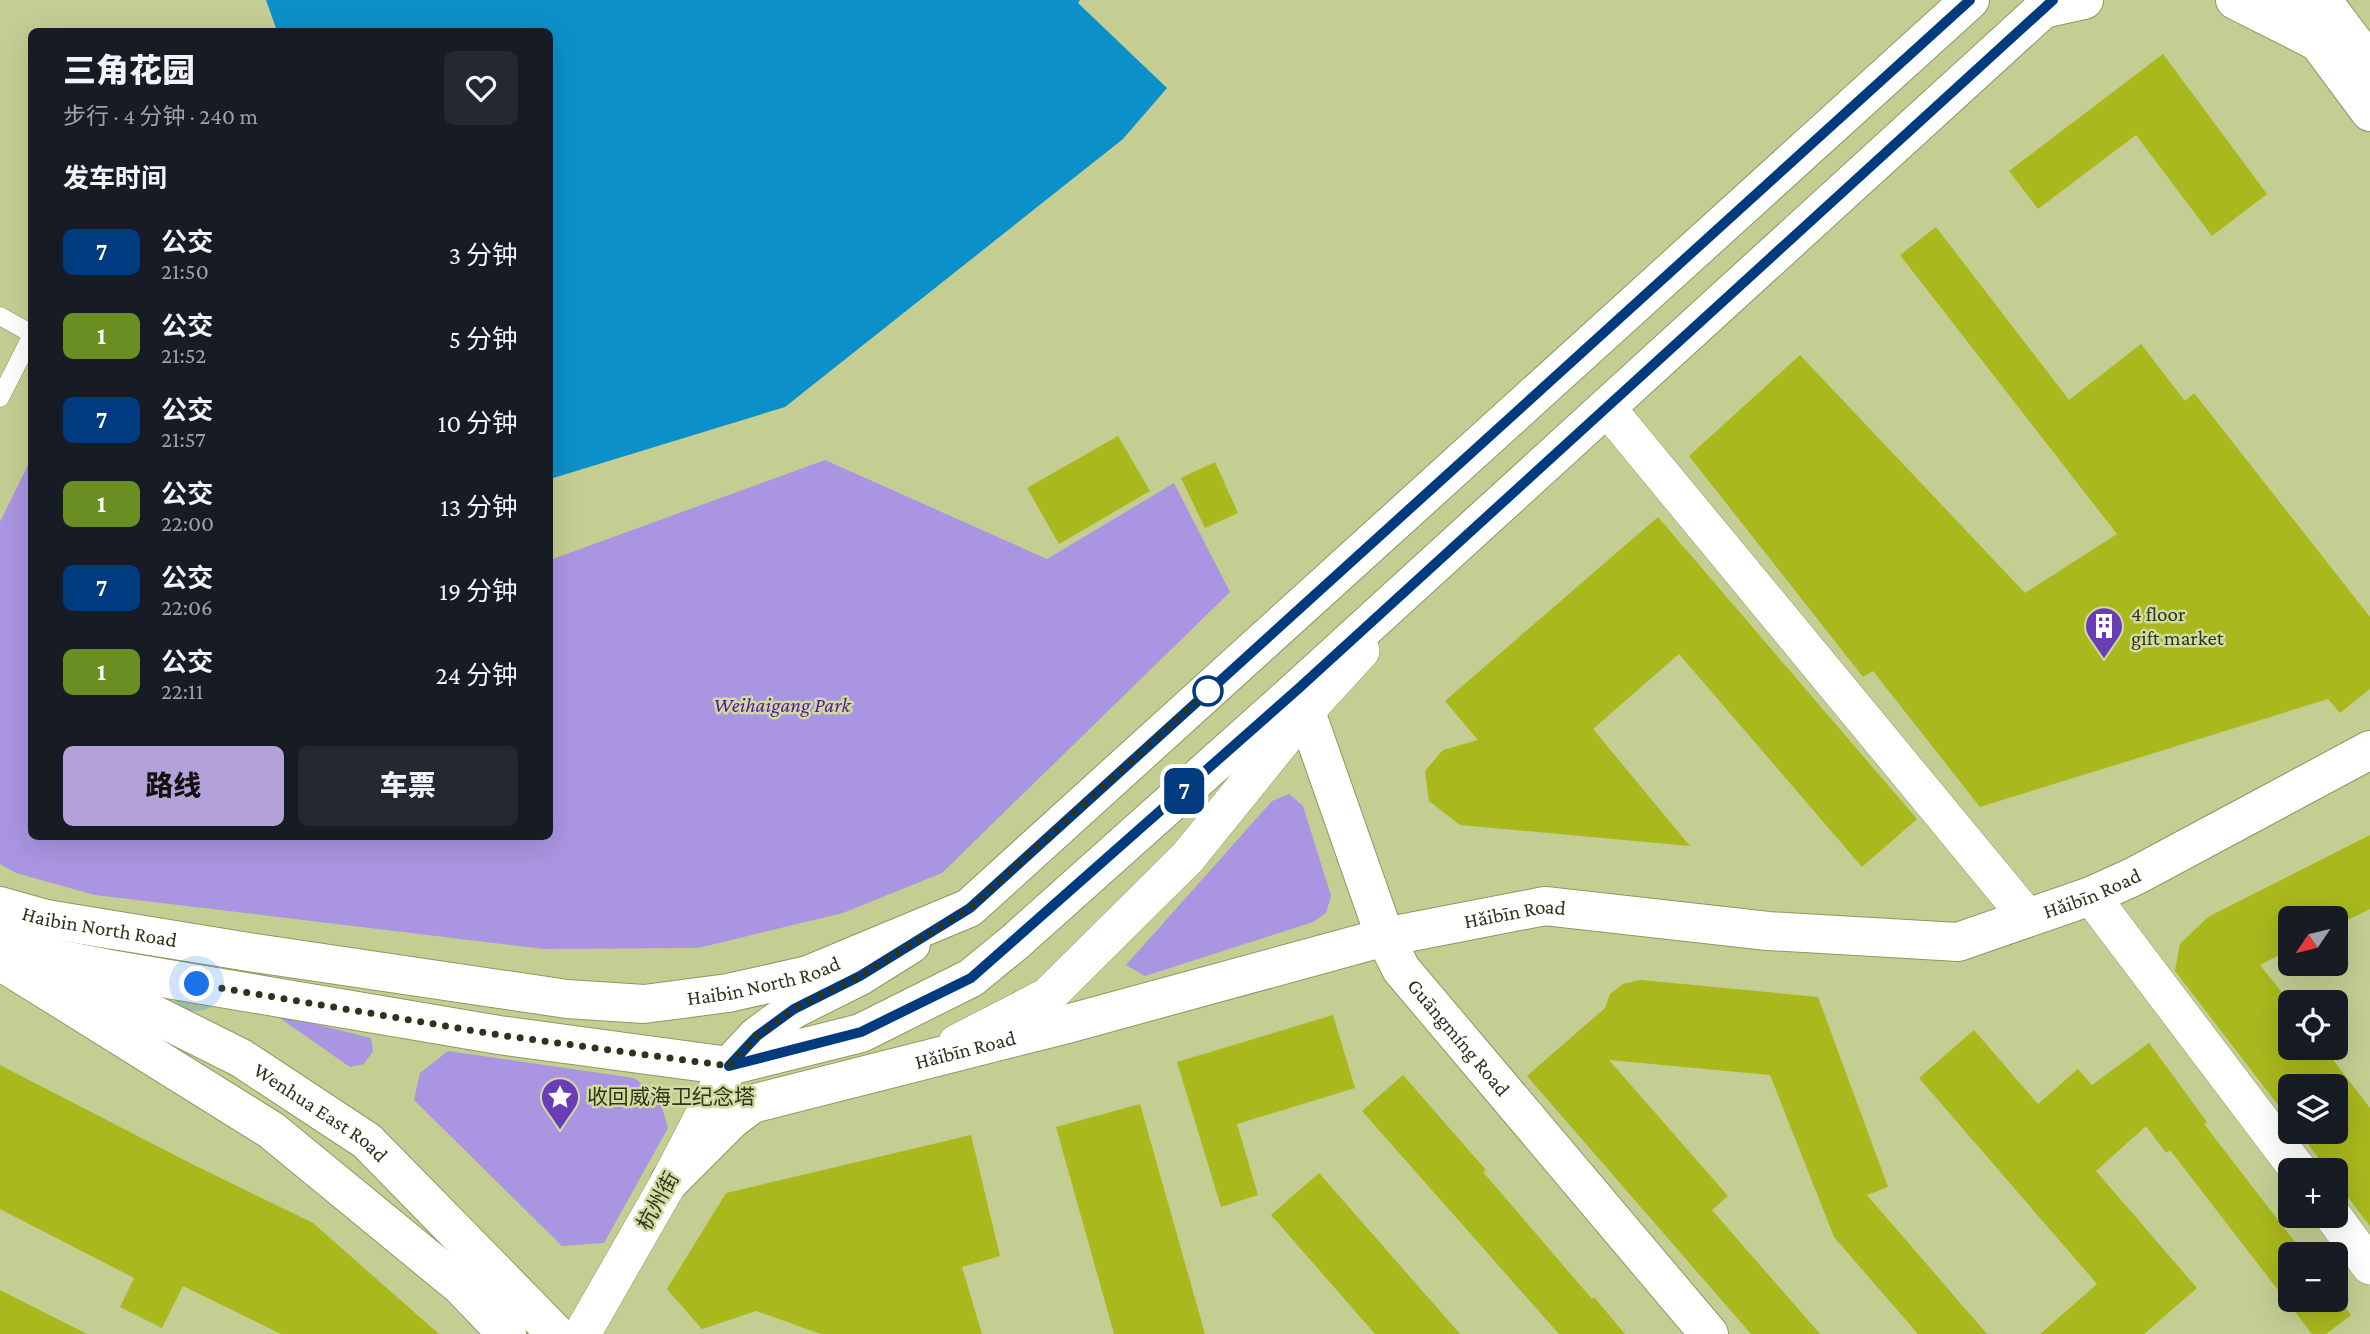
<!DOCTYPE html>
<html lang="zh">
<head>
<meta charset="utf-8">
<style>
	:root { --surface:#171b24; --page:#242831; --text:#f1f3f6; --muted:#9ea1a6; --accent:#b4a1d9 }
	body { margin:0; font-family:"Crimson Pro","Noto Sans SC",serif; background:var(--page); color:var(--text); height:100vh; display:flex; flex-direction:column; font-size:26px; white-space:nowrap }
	* { box-sizing:border-box; margin:0 }
	p { font-size:23px; color:var(--muted) }
	.icon { flex:none; width:38px; height:38px; fill:none; stroke:currentColor; stroke-width:2; stroke-linecap:round; stroke-linejoin:round }
	.map { position:relative; flex:1; overflow:hidden }
	.drawer { position:absolute; left:28px; top:28px; width:525px; height:812px; display:flex; flex-direction:column; background:var(--surface); border-radius:10px; box-shadow:0 7px 28px #0002 }
	.drawer>* { flex:none }
	.badge { padding:0 14px; border-radius:10px; font-size:24px; line-height:46px }
	.needle { width:46px; rotate:235deg }
	.fabs { position:absolute; left:2278px; top:906px; display:grid; gap:14px }
	.fabs a { display:grid; place-items:center; width:70px; height:70px; border-radius:10px; background:var(--surface); box-shadow:0 7px 28px #0002; font-size:35px }
	.you { position:absolute; width:35px; height:35px; margin:-18px; border:5px solid #fff; border-radius:50%; background:#1a73e8; box-shadow:0 0 0 10px #1a73e833 }
	.map>.badge { position:absolute; translate:-50% -50%; box-shadow:0 0 0 4px #fff }
	h2 { padding:0 35px; font-size:26px; line-height:63px }
	.round { display:grid; place-items:center; flex:none; width:74px; height:74px; border-radius:10px; background:var(--page) }
	.headline { display:flex; align-items:center; justify-content:space-between; height:119px; padding:0 35px }
	h1 { font-size:33px; font-weight:800; line-height:52px }
	.button { display:flex; gap:14px; margin-top:auto; padding:14px 35px }
	.button a { flex:1; height:80px; border-radius:10px; background:var(--accent); color:#111; font-size:28px; font-weight:800; line-height:80px; text-align:center }
	.button a+a { background:var(--page); color:var(--text) }
	ul { padding:0; list-style:none }
	li { display:flex; align-items:center; gap:21px; height:84px; padding:0 35px }
	li div { flex:1 }
	li b { display:block; font-size:26px }
	li em { font-style:normal }
	li .badge { min-width:77px; font-weight:700; text-align:center }
	.map>svg:first-child { display:block }
	.green { fill:#a995e1 }
	.water { fill:#0c90c9 }
	.building { fill:#a8b81d }
	.lines { fill:none; stroke-linecap:round; stroke-linejoin:round }
	.lane-casing { stroke:#8e975e; stroke-width:19 }
	.street-casing { stroke:#8e975e; stroke-width:38 }
	.secondary-casing { stroke:#8e975e; stroke-width:40 }
	.primary-casing { stroke:#8e975e; stroke-width:40 }
	.lane { stroke:#fff; stroke-width:18 }
	.street { stroke:#fff; stroke-width:37 }
	.secondary { stroke:#fff; stroke-width:38 }
	.primary { stroke:#fff; stroke-width:38 }
	.line-casing { stroke:#fff; stroke-width:16 }
	.line { stroke:#003b80; stroke-width:10 }
	.walk { stroke:#2f331b; stroke-width:7; stroke-dasharray:0 12.6 }
	.stop-dot { fill:#fff; stroke:#003b80; stroke-width:3.5 }
	.labels { text-anchor:middle; stroke-width:5; stroke-linejoin:round; paint-order:stroke }
	.poi-label { font-size:21px; fill:#2f331b; stroke:#d1db9f; text-anchor:start }
	.park-label { font-size:21px; font-style:italic; fill:#54189f; stroke:#d1db9f }
	.street-label { font-size:21px; fill:#2f331b; stroke:#d1db9f }
</style>
</head>
<body>
<div class="map">
<svg width="2370" height="1334" viewBox="0 0 2370 1334">
	<rect width="100%" height="100%" fill="#c4ce93"/>
	<g class="green">
		<path d="M31,459L32,836H550V560L825,460L1047,559L1174,483L1230,592L942,873L843,913L698,948L544,949L95,895L16,873L0,864V522Z"/>
		<path d="M1289,794L1303,806L1331,896L1326,913L1313,922L1145,976L1126,965L1272,801Z"/>
		<path d="M274,1014L371,1038L373,1051L364,1064L350,1067Z"/>
		<path d="M448,1051L634,1078L659,1097L668,1128L604,1243L562,1246L414,1100L420,1073Z"/>
	</g>
	<path class="water" d="M266,0H1080L1078,3L1167,88L1123,139L785,407L550,479V32L277,31Z"/>
	<g class="building">
		<path d="M2163,54L2267,194L2212,236L2136,135L2038,209L2009,171Z"/>
		<path d="M1936,227L2069,400L2141,344L2185,401L2194,393L2370,617V689L2340,713L2328,699L1980,807L1873,671L1863,677L1689,456L1800,355L2025,593L2117,534L1900,255Z"/>
		<path d="M1118,436L1150,491L1059,544L1027,488Z"/>
		<path d="M1215,462L1238,513L1205,528L1181,478Z"/>
		<path d="M1658,517L1917,819L1862,867L1679,654L1593,729L1690,846L1460,825L1429,801L1425,771L1443,750L1478,740L1445,701Z"/>
		<path d="M2370,835V909L2336,926V919H2291V949L2260,965L2291,1004V1048H2324L2370,1108V1226L2336,1182V1171H2328L2299,1132H2336V1087H2291V1122L2175,971L2180,944L2208,917Z"/>
		<path d="M1641,980L1818,997L1888,1187L1867,1195L1987,1334H1918L1834,1237L1770,1075L1609,1060L1728,1196L1712,1210L1820,1334H1751L1527,1076L1605,1008L1610,994L1623,984Z"/>
		<path d="M1333,1015L1355,1088L1237,1124L1258,1195L1221,1207L1177,1062Z"/>
		<path d="M1974,1030L2038,1104L2078,1069L2092,1085L2149,1043L2207,1122L2204,1124L2305,1255H2291V1300H2336V1295L2351,1315L2326,1334H2312L2170,1150L2166,1153L2146,1126L2096,1171L2197,1288L2144,1334H2040L2097,1284L1919,1078Z"/>
		<path d="M0,1065L190,1163L313,1223L439,1334H281L183,1286L162,1328L120,1307L134,1278L0,1209Z"/>
		<path d="M1403,1075L1486,1170L1483,1172L1592,1299L1594,1297L1625,1334H1559L1362,1111Z"/>
		<path d="M1140,1104L1205,1334H1114L1056,1127Z"/>
		<path d="M971,1135L1000,1256L962,1267L982,1334H821L756,1311L702,1329L667,1289L726,1193Z"/>
		<path d="M1319,1173L1460,1334H1375L1271,1215Z"/>
		<path d="M0,1290L87,1334H0Z"/>
	</g>
	<g class="lines">
		<defs>
			<g id="lane">
				<path d="M0,316L32,334"/>
				<path d="M0,398L32,335"/>
			</g>
			<g id="street">
				<path d="M1607,408L2028,918"/>
				<path d="M2091,896L2299,1171"/>
				<path d="M957,1043L1048,996L1188,857L1306,711L1361,651"/>
				<path d="M2333,1216L2370,1266"/>
				<path d="M582,1334L669,1182L729,1066"/>
			</g>
			<g id="secondary">
				<path d="M2235,0L2318,42"/>
				<path d="M2043,9L2084,0"/>
				<path id="s1" d="M1298,689L1385,937L1401,969L1709,1334"/>
				<path d="M729,1066L757,1036L794,1009L860,976L911,944"/>
				<path id="s2" d="M669,1182L731,1120L752,1104L1067,1024L1385,937L1545,906L1768,931L1958,942L2091,896L2135,876L2370,750"/>
			</g>
			<g id="primary">
				<path d="M2287,0L2370,112"/>
				<path d="M2322,0L2370,64"/>
				<path id="s3" d="M0,906L46,919L255,953L567,999L644,1004L728,993L808,975L969,908L1970,0"/>
				<path d="M0,943L36,955L115,970L499,1035L729,1066L861,1033L971,978L1015,942L1298,689L2053,0"/>
				<path d="M0,961L271,1130L461,1286L507,1334"/>
				<path id="s4" d="M75,975L241,1058L367,1141L556,1334"/>
			</g>
		</defs>
		<use href="#lane" class="lane-casing"/>
		<use href="#street" class="street-casing"/>
		<use href="#secondary" class="secondary-casing"/>
		<use href="#primary" class="primary-casing"/>
		<use href="#lane" class="lane"/>
		<use href="#street" class="street"/>
		<use href="#secondary" class="secondary"/>
		<use href="#primary" class="primary"/>
	</g>
	<g class="lines">
		<defs>
			<path id="line" d="M1970,0L970,908L860,976L794,1009L757,1036L729,1066L861,1032L971,978L1298,689L2053,0"/>
		</defs>
		<use href="#line" class="line-casing"/>
		<use href="#line" class="line"/>
		<path class="walk" d="M197,984L499,1035L729,1066L757,1036L794,1009L860,976L970,908L1208,691"/>
	</g>
	<defs>
		<symbol id="building-pin" viewBox="-11 -11 22 30"><path d="M0 17L-7.5 6A9.5 9.5 0 1 1 7.5 6Z" fill="#693db5" stroke="#d1db9f"/><path d="M-4-6H4V6H1V3H-1V6H-4ZM-2.5-4.3h1.7v1.8h-1.7ZM.8-4.3h1.7v1.8H.8ZM-2.5-1h1.7V.8h-1.7ZM.8-1h1.7V.8H.8Z" fill="#fff"/></symbol>
		<symbol id="sight-pin" viewBox="-11 -11 22 30"><path d="M0 17L-7.5 6A9.5 9.5 0 1 1 7.5 6Z" fill="#693db5" stroke="#d1db9f"/><path d="M0-6L1.8-2.2L6-1.7L2.9 1.2L3.7 5.4L0 3.3L-3.7 5.4L-2.9 1.2L-6-1.7L-1.8-2.2Z" fill="#fff"/></symbol>
	</defs>
	<g fill-rule="evenodd">
		<use href="#building-pin" x="2082" y="604" width="44" height="60"/>
		<use href="#sight-pin" x="538" y="1075" width="44" height="60"/>
	</g>
	<circle class="stop-dot" cx="1208" cy="691" r="14"/>
	<g class="labels">
		<g class="poi-label">
			<text x="2131" y="621">4 floor<tspan x="2131" dy="24">gift market</tspan></text>
			<text x="587" y="1104">收回威海卫纪念塔</text>
		</g>
		<g class="park-label">
			<text x="782" y="712">Weihaigang Park</text>
		</g>
		<g class="street-label">
			<text dy="7" stroke="none"><textPath href="#s2" startOffset="1489">Hǎibīn Road</textPath></text>
			<text dy="7" stroke="none"><textPath href="#s2" startOffset="901">Hǎibīn Road</textPath></text>
			<text dy="7" stroke="none"><textPath href="#s3" startOffset="102">Haibin North Road</textPath></text>
			<text dy="7" stroke="none"><textPath href="#s3" startOffset="774">Haibin North Road</textPath></text>
			<text dy="7" stroke="none"><textPath href="#s1" startOffset="388">Guāngmíng Road</textPath></text>
			<text dy="7" stroke="none"><textPath href="#s2" startOffset="334">Hǎibīn Road</textPath></text>
			<text dy="7" stroke="none"><textPath href="#s4" startOffset="282">Wenhua East Road</textPath></text>
			<text transform="translate(658 1201) rotate(-61)" y="7">杭州街</text>
		</g>
	</g>
</svg>
<div class="fabs">
<a><svg class="needle" viewBox="-14 -14 28 28"><path d="M0-13l5 13h-10z" fill="#e53935"/><path d="M0 13l5-13h-10z" fill="#9ea1a6"/></svg></a>
<a><svg class="icon" aria-label="locate" viewBox="0 0 24 24"><circle cx="12" cy="12" r="6"/><path d="M12 2v4M12 18v4M2 12h4M18 12h4"/></svg></a>
<a><svg class="icon" aria-label="layers" viewBox="0 0 24 24"><path d="M12 4l9 5-9 5-9-5zM3 14l9 5 9-5"/></svg></a>
<a>+</a>
<a>−</a>
</div>
<div class="you" style="left:197px;top:984px"></div>
<b class="badge" style="left:1184px;top:791px;background:#003b80;color:#fff">7</b>
<section class="drawer">
<div class="headline"><div><h1>三角花园</h1><p>步行 · 4 分钟 · 240 m</p></div><a class="round"><svg class="icon" aria-label="heart" viewBox="0 0 24 24"><path d="M12 20l-8-8c-3-5 5-10 8-4 3-6 11-1 8 4z"/></svg></a></div>
<h2>发车时间</h2>
<ul>
<li><span class="badge" style="background:#003b80;color:#fff">7</span><div><b>公交</b><p>21:50</p></div><em>3 分钟</em></li>
<li><span class="badge" style="background:#6b8e23;color:#fff">1</span><div><b>公交</b><p>21:52</p></div><em>5 分钟</em></li>
<li><span class="badge" style="background:#003b80;color:#fff">7</span><div><b>公交</b><p>21:57</p></div><em>10 分钟</em></li>
<li><span class="badge" style="background:#6b8e23;color:#fff">1</span><div><b>公交</b><p>22:00</p></div><em>13 分钟</em></li>
<li><span class="badge" style="background:#003b80;color:#fff">7</span><div><b>公交</b><p>22:06</p></div><em>19 分钟</em></li>
<li><span class="badge" style="background:#6b8e23;color:#fff">1</span><div><b>公交</b><p>22:11</p></div><em>24 分钟</em></li>
</ul>
<div class="button"><a>路线</a><a>车票</a></div>
</section>
</div>
</body>
</html>
